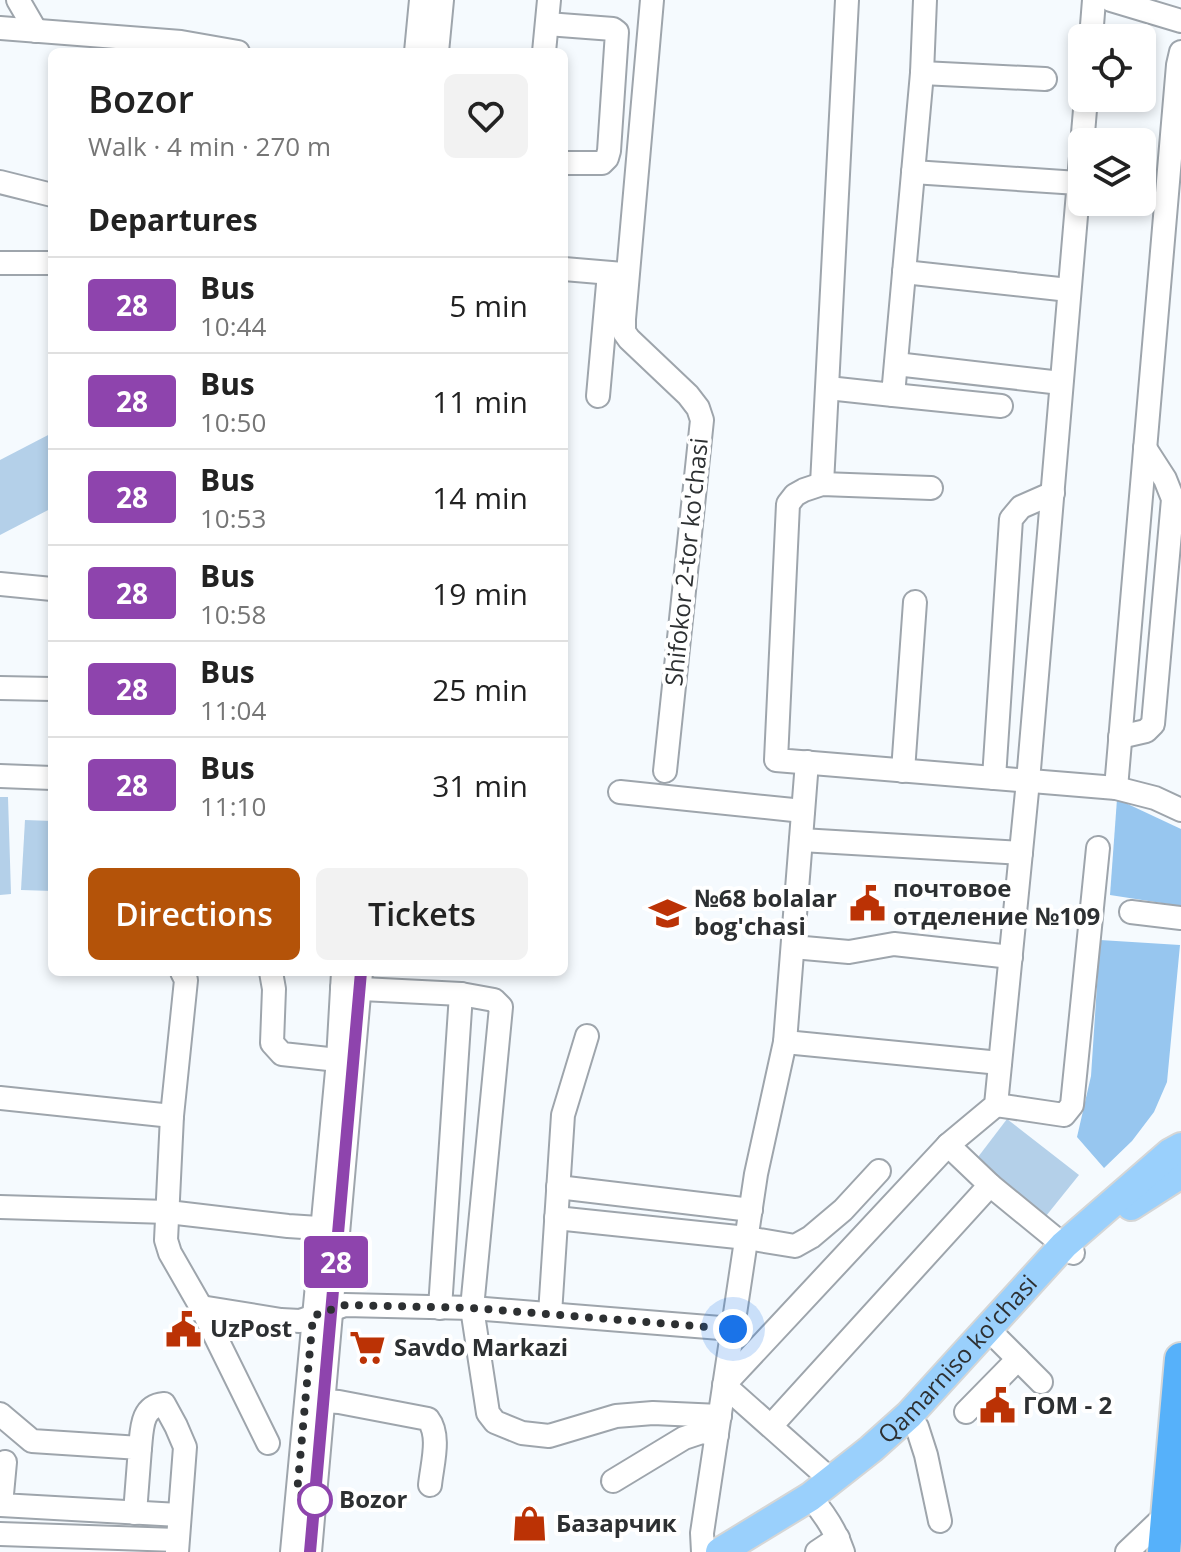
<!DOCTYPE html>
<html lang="en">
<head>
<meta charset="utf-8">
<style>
	:root { --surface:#fff; --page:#f2f2f2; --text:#222; --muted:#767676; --line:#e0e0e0; --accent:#b45309 }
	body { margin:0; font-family:"Open Sans",sans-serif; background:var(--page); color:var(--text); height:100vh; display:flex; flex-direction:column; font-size:30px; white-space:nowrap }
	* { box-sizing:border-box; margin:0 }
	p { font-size:26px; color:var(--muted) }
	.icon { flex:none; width:44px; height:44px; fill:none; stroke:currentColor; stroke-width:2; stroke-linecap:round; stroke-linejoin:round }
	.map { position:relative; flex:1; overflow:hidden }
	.side { position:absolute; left:48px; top:48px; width:520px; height:928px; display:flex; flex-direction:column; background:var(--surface); border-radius:12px; box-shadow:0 4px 12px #0003 }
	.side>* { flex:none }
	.badge { padding:0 16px; border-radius:6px; font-size:28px; line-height:52px }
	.tools { position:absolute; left:1068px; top:24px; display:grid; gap:16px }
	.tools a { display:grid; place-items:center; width:88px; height:88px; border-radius:12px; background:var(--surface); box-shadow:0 4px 12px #0003; font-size:40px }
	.you { position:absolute; width:40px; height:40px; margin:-20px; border:6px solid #fff; border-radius:50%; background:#1a73e8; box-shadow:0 0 0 12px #1a73e833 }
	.map>.badge { position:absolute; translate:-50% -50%; box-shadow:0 0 0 4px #fff }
	h2 { padding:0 40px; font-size:30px; line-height:72px }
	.round { display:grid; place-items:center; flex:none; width:84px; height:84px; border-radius:12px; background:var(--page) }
	.overview { display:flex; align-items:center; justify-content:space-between; height:136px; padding:0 40px }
	h1 { font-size:38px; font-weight:600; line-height:60px }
	.action { display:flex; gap:16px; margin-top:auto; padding:16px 40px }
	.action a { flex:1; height:92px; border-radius:12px; background:var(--accent); color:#fff; font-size:32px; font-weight:600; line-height:92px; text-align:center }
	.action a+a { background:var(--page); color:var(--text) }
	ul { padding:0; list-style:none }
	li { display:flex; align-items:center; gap:24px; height:96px; padding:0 40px; border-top:2px solid var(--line) }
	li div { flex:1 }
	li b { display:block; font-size:30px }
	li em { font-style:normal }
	li .badge { min-width:88px; font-weight:700; text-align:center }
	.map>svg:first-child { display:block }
	.green { fill:#b4d0e9 }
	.forest { fill:#97c6ef }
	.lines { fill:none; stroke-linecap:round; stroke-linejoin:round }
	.minor-casing { stroke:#9ea5ac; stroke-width:26 }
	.major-casing { stroke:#d5d6d6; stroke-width:32 }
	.highway-casing { stroke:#d5d6d6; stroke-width:36 }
	.minor { stroke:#fff; stroke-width:22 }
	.major { stroke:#9ad0fc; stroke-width:28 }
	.highway { stroke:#56b1fa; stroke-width:32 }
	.line-casing { stroke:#fff; stroke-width:18 }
	.line { stroke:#8e44ad; stroke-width:12 }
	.walk { stroke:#2d3032; stroke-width:8; stroke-dasharray:0 14.4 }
	.stop-dot { fill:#fff; stroke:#8e44ad; stroke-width:4 }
	.labels { text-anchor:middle; stroke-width:8; stroke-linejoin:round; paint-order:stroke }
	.street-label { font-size:24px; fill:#2d3032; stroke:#fff }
	.poi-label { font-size:24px; font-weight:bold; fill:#2d3032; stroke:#fff; text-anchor:start }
	.stop-label { font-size:24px; font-weight:bold; fill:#2d3032; stroke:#fff; text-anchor:start }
</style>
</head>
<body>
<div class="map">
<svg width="1181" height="1552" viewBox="0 0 1181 1552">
	<rect width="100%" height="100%" fill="#f5fafe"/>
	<g class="green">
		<path d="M52,433V508L0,535V460Z"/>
		<path d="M0,797H8L11,894L0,895Z"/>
		<path d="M25,820L52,821V891L21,890Z"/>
		<path d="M1007,1119L1079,1175L1046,1216L975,1161Z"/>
	</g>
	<g class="forest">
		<path d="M1117,799L1181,829V906L1110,895Z"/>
		<path d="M1100,940L1180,945L1167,1082L1154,1112L1132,1141L1104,1168L1077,1137L1091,1076Z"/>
	</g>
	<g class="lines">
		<defs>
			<g id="minor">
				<path d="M18,0L36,31"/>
				<path d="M652,0L624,319V332L629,339L688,395L698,408L702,420L665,771"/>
				<path d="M1111,0L1181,21"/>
				<path d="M547,24L613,29L617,32L609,151L607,158L602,163H564"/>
				<path d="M0,28L181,42L238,52"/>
				<path d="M1091,38L1094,0"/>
				<path d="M416,52L421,0"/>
				<path d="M437,52L442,0"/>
				<path d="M544,52L549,0"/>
				<path d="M922,73L1045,79"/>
				<path d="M913,172L1078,183"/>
				<path d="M0,182L52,195"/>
				<path d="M0,263H52"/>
				<path d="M564,269L623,274"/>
				<path d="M904,272L1069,290"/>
				<path d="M896,364L1061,383"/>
				<path d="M828,388L893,395L922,73L925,0"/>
				<path d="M893,395L1001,406"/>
				<path d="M598,396L609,273"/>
				<path d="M822,484L847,0"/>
				<path d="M931,488L822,484L804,490L795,495L788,504L776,760L1116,788L1155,798L1181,810"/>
				<path d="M0,584L52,589"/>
				<path d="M0,688L52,689"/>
				<path d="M1120,737L1146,731L1153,724L1173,499L1165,479L1145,448"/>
				<path d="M903,771L915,602"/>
				<path d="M0,776L52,778"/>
				<path d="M994,778L1011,519L1021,507L1053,493"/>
				<path d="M1116,788L1178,65L1181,52"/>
				<path d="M620,792L803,811"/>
				<path d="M801,840L1021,853"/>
				<path d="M1131,912L1181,918"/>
				<path d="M793,947L849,952L894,944L1011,957"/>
				<path d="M182,972L186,980L172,1116L166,1240L170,1253L201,1307L268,1443"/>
				<path d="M271,972L274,989L272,1043L282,1054L338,1060"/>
				<path d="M342,988L461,994L494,1000L501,1007L472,1308L488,1413L495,1422L522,1433L549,1436L616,1416L653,1413L720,1416"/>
				<path d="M785,1042L1000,1063"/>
				<path d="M0,1098L172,1116"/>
				<path d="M996,1105L1064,1115L1072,1105L1098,848"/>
				<path d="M948,1145L990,1185"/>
				<path d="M558,1187L751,1210"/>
				<path d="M0,1207L168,1212L288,1226L334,1229"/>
				<path d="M556,1218L747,1238L795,1246L811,1237L843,1210L879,1171"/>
				<path d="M201,1307L281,1320L300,1321L345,1305L472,1308L733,1329"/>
				<path d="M440,1308L461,994"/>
				<path d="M550,1314L563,1115L587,1036"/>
				<path d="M997,1338L1041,1382"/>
				<path d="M323,1401L339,1402L428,1419C441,1436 432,1464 430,1485"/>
				<path d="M966,1412L1018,1359"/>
				<path d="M0,1414L32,1441L140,1448L135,1513"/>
				<path d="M771,1426L990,1185L1073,1253"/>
				<path d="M917,1427L926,1455L940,1521"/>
				<path d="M140,1448C142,1429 141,1406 164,1404L176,1426L185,1447L177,1552"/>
				<path d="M5,1462L1,1505L179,1515"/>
				<path d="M831,1480L724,1385L948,1145L996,1105L1028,781L1086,98"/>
				<path d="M613,1481L684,1438L702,1432L717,1435"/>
				<path d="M810,1497C824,1513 836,1531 843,1552"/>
				<path d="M0,1534L177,1540"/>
				<path d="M292,1552L338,1060L343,972"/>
				<path d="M310,1552L361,972"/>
				<path d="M703,1552L702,1533L756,1174L785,1042L807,762"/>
				<path d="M817,1552L838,1538"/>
				<path d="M1127,1552L1167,1514"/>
			</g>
			<g id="major">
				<path d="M1131,1206L1181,1174"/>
				<path id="s1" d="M720,1552L810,1497L871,1449L909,1415L1064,1245L1170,1153L1181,1147"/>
			</g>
			<path id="highway" d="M1164,1552L1181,1359"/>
		</defs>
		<use href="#minor" class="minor-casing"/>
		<use href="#major" class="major-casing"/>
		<use href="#highway" class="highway-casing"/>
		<use href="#minor" class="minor"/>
		<use href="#major" class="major"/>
		<use href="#highway" class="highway"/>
	</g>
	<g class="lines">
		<defs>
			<path id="line" d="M310,1552L361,972"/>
		</defs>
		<use href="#line" class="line-casing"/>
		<use href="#line" class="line"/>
		<path class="walk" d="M315,1500L297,1493L313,1316L345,1305L472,1308L733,1329"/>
	</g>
	<defs>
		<symbol id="civic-bare" viewBox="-9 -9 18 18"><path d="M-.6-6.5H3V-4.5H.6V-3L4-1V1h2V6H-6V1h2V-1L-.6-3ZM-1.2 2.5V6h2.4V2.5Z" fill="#bb3205" stroke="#fff" stroke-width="2.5" paint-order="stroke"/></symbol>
		<symbol id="school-bare" viewBox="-9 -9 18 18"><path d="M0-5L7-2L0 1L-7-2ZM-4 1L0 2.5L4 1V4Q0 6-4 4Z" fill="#bb3205" stroke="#fff" stroke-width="2.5" paint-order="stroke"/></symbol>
		<symbol id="supermarket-bare" viewBox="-9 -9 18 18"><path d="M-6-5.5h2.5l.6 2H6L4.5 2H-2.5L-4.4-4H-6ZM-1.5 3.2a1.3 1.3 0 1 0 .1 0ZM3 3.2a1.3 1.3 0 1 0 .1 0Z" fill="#bb3205" stroke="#fff" stroke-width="2.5" paint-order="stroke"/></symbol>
		<symbol id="shop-bare" viewBox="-9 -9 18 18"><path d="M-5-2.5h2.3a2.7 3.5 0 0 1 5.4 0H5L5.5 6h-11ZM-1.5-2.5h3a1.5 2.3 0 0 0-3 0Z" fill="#bb3205" stroke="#fff" stroke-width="2.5" paint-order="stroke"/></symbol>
	</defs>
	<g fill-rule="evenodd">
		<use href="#civic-bare" x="842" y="878" width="51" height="51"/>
		<use href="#school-bare" x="642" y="888" width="51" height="51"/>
		<use href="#civic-bare" x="158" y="1304" width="51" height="51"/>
		<use href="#supermarket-bare" x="342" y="1322" width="51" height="51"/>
		<use href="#civic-bare" x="972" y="1380" width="51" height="51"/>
		<use href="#shop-bare" x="504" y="1498" width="51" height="51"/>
	</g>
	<circle class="stop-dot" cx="315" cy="1500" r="16"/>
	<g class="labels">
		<g class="street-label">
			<text transform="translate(687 562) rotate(-84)" y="8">Shifokor 2-tor ko'chasi</text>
			<text dy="8" stroke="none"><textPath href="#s1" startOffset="308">Qamarniso ko'chasi</textPath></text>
		</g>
		<g class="poi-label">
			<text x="893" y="897">почтовое<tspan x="893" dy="28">отделение №109</tspan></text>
			<text x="694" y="907">№68 bolalar<tspan x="694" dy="28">bog'chasi</tspan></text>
			<text x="210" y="1337">UzPost</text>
			<text x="394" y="1356">Savdo Markazi</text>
			<text x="1023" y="1414">ГОМ - 2</text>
			<text x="556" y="1532">Базарчик</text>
		</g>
		<g class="stop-label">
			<text x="339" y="1508">Bozor</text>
		</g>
	</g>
</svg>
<div class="tools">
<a><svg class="icon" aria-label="locate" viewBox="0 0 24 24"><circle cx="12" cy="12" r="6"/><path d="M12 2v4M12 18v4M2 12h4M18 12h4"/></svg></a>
<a><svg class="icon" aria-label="layers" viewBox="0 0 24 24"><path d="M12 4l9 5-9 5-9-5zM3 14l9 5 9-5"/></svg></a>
</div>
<div class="you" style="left:733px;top:1329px"></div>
<b class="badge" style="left:336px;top:1262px;background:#8e44ad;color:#fff">28</b>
<section class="side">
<div class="overview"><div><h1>Bozor</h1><p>Walk · 4 min · 270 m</p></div><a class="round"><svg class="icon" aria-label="heart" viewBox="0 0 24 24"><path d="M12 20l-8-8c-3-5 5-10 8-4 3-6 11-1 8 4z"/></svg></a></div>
<h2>Departures</h2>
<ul>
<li><span class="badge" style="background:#8e44ad;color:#fff">28</span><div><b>Bus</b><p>10:44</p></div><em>5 min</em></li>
<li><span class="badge" style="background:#8e44ad;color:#fff">28</span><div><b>Bus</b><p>10:50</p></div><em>11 min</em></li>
<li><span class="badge" style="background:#8e44ad;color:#fff">28</span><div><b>Bus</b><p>10:53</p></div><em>14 min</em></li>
<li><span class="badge" style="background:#8e44ad;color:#fff">28</span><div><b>Bus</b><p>10:58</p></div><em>19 min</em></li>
<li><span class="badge" style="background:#8e44ad;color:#fff">28</span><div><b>Bus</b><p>11:04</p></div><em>25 min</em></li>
<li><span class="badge" style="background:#8e44ad;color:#fff">28</span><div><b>Bus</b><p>11:10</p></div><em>31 min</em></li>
</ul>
<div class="action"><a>Directions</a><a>Tickets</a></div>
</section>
</div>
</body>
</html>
